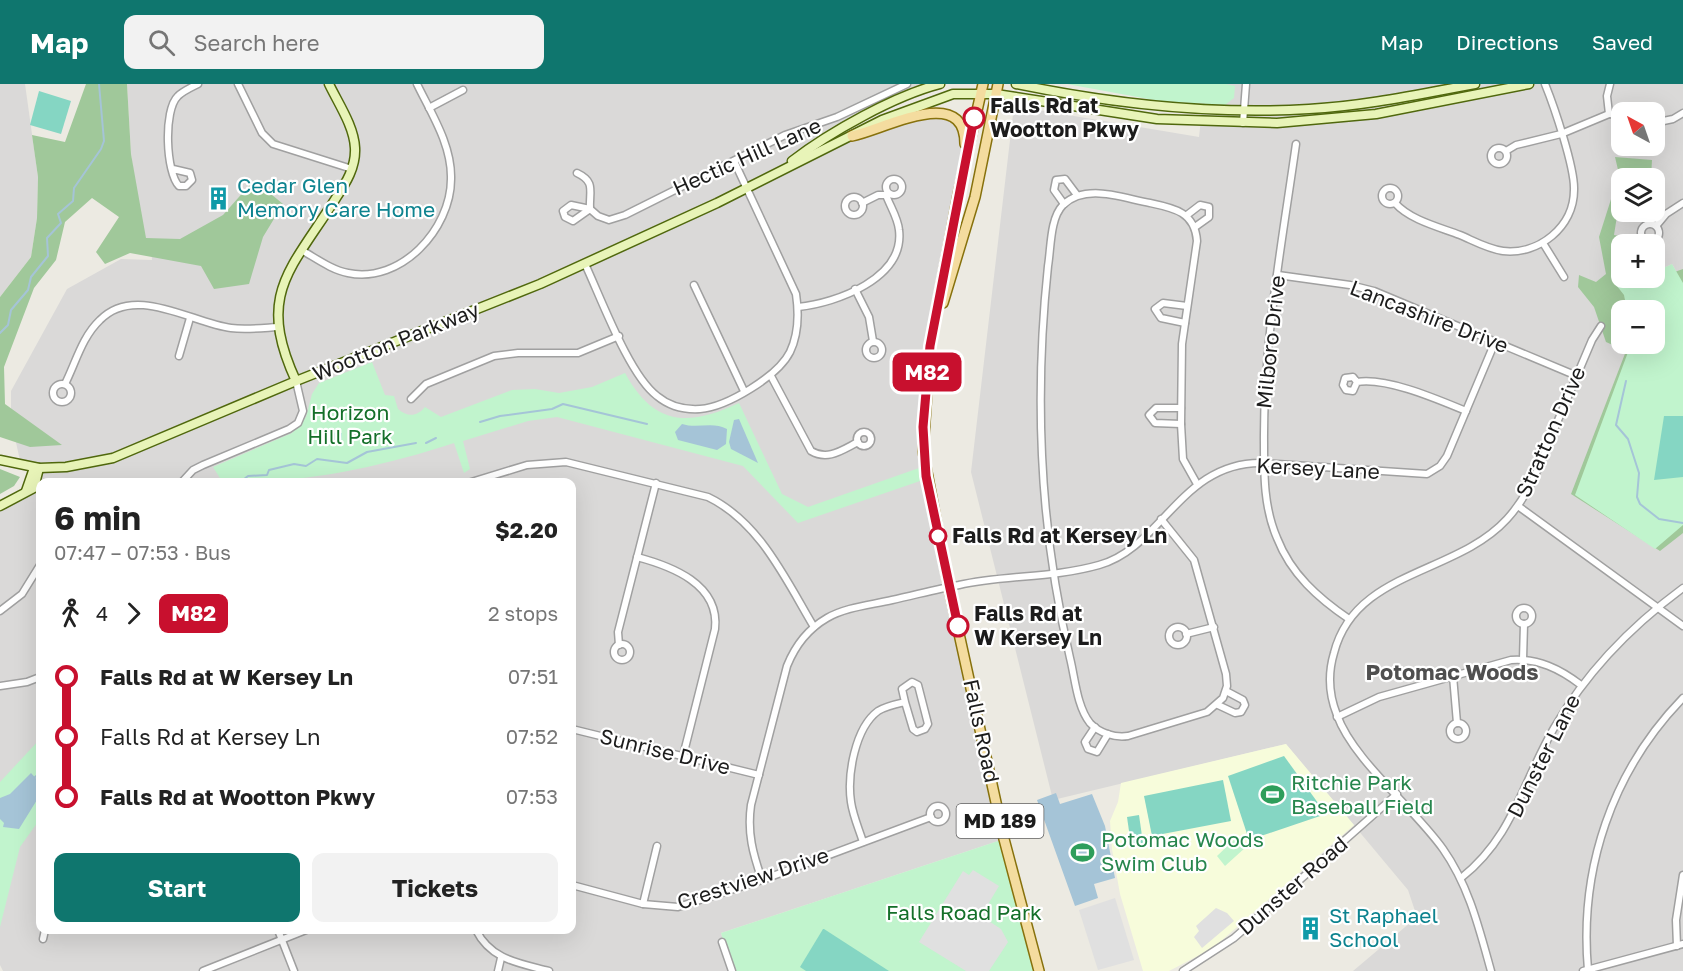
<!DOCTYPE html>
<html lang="en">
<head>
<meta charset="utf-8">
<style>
	:root { --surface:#fff; --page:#f2f2f2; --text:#222; --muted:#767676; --accent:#0f766e }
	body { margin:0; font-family:"Golos Text",sans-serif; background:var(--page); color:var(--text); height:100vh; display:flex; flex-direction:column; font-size:22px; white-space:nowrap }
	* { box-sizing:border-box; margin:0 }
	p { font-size:20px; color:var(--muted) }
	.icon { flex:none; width:33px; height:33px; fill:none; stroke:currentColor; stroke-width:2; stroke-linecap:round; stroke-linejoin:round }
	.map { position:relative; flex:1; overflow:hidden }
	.sheet { position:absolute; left:36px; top:394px; width:540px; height:456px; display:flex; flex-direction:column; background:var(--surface); border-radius:12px; box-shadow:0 6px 24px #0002 }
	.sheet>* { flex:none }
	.badge { padding:0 12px; border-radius:9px; font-size:21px; line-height:39px }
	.needle { width:39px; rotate:320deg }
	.tools { position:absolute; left:1611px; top:18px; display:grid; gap:12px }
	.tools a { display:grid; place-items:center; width:54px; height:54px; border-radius:12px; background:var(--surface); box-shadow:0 6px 24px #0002; font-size:30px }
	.map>.badge { position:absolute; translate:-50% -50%; box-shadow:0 0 0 3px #fff }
	.legs { display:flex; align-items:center; gap:9px; height:66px; padding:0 18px; font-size:20px }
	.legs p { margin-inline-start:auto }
	.head { display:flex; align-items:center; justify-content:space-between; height:102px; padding:0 18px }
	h1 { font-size:33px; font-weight:700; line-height:45px }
	.cta { display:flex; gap:12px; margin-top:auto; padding:12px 18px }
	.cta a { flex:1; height:69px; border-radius:12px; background:var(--accent); color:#fff; font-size:24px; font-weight:700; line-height:69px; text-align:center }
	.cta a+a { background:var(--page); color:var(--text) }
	ul { padding:0 18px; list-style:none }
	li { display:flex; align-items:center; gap:21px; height:60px; font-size:22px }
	li i { display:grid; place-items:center; width:9px; height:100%; margin:0 8px; background:currentColor }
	li i::after { content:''; width:15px; height:15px; margin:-8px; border:4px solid; border-radius:50%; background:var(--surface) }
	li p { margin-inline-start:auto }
	li:first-child i { background:linear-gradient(#0000 50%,currentColor 0) }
	li:last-child i { background:linear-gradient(currentColor 50%,#0000 0) }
	header { display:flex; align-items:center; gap:36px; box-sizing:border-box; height:84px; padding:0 30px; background:var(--accent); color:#fff }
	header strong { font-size:28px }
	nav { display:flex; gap:33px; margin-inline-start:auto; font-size:21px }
	.search { width:420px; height:54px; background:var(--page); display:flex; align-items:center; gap:15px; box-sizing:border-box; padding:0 21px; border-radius:12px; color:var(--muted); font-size:22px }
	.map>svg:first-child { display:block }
	.residential { fill:#dad9d8; fill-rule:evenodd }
	.education { fill:#f7fcdb }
	.forest { fill:#a0c89a; fill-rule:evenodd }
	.park { fill:#c1f4cd }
	.pitch { fill:#85d6c3 }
	.parking { fill:#e0e0e0 }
	.water { fill:#a5c4d7 }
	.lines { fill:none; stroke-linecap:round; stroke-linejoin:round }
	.stream { stroke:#a5c4d7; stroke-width:2 }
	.street-casing { stroke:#a0a0a0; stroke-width:9 }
	.secondary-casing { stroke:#50680d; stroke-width:11 }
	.primary-casing { stroke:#87710c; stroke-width:12 }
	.street { stroke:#fff; stroke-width:6 }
	.secondary { stroke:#e8f4b8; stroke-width:8 }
	.primary { stroke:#f4dc9f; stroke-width:9 }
	.line-1-casing { stroke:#fff; stroke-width:14 }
	.line-1 { stroke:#c8102e; stroke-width:9 }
	.stop-1-dot { fill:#fff; stroke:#c8102e; stroke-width:3 }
	.labels { text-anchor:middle; stroke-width:4.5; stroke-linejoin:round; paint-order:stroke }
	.shield { fill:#fff; stroke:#606060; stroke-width:1.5 }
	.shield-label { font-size:20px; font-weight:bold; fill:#1c1c1c }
	.stop-label { font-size:21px; font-weight:bold; fill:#1c1c1c; stroke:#fff; text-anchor:start }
	.street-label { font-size:21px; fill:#1c1c1c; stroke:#fff }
	.culture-label { font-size:21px; fill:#0d838f; stroke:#fff; text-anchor:start }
	.park-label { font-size:21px; fill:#146f29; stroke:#fff }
	.leisure-label { font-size:21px; fill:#27864d; stroke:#fff; text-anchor:start }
	.neighbourhood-label { font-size:22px; font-weight:bold; fill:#4f4f4f; stroke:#fff }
</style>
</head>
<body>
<header>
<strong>Map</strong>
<div class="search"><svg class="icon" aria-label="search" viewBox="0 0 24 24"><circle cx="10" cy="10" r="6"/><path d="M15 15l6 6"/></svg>Search here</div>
<nav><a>Map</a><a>Directions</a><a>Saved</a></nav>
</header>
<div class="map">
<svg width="1683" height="887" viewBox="0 0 1683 887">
	<rect width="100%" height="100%" fill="#eceae2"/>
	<g class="residential">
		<path d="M0,0H25L38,93L37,134L31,173L0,213Z"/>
		<path d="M127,0H940L924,4L809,64L783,85L920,27L939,23L955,31L965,66L930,262L923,367L1004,755L721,849L732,887H3L0,881V422L26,408L34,384L21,381L11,336V307L67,205L121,175L152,176L151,161L143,156L131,70ZM40,399H572V846H40Z"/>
		<path d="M1205,0H1683V199L1672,180L1655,188L1654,160H1622V260H1631L1683,441V887H1353L1417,833L1408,806L1286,660L1053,716L971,388L1014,22L1199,53ZM1622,28H1654V62H1622ZM1622,94H1654V128H1622Z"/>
	</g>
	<path class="education" d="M1286,660L1354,741L1213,864L1169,887H1143L1120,810L1112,765L1110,737L1118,718L1121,699Z"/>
	<g class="forest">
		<path d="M86,0H127L131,70L146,154L180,155L223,131L254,96L283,120L263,153L249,200L214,205L201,182L130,169L105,180L96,168L119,133L92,114L65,138L56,176L34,204L4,283L5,320L62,361L30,363L0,353V213L31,173L37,134L38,93L32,51L65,58Z"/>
		<path d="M1615,73L1652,76L1651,94H1622V128L1617,132L1614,151L1631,154L1636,160H1622V194L1649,197L1683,185V449L1660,467L1571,410L1626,267L1606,258L1594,223L1578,203L1579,191L1596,198L1606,190L1599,153L1619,90ZM1622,226H1654V260H1622Z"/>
		<path d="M0,385L20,393L14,402L0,410Z"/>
	</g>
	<g class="park">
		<path d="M1067,0H1226L1235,2L1234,14L1225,21L1159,17Z"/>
		<path d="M1672,180L1683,199V441L1655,465L1575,411L1631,260H1654V226H1627L1624,211L1613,197L1621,187L1622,194H1654L1655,188Z"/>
		<path d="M372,278L385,311L394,312L398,325C407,333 417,333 425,323L441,333L512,306L535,305L559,309L592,303L625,289C654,342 688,343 739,319L782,410L808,423L919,384L920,397L798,439L743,382L557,333L528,337L463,357L470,385L464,389L454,359C378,384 304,399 223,399L213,383L292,349L306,333L312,310L319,299Z"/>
		<path d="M40,655V735L20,763L0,843V698Z"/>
		<path d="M1237,753L1246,763L1225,782L1217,772Z"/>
		<path d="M1004,755L1039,887H732L721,849Z"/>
	</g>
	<g class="pitch">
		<path d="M39,7L71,17L61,50L30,41Z"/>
		<path d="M1664,332H1683V393L1654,396Z"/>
		<path d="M321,348L342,349L341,361L321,360Z"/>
		<path d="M1284,672L1326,730L1249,756L1228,692Z"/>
		<path d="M1223,696L1231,737L1152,752L1144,712Z"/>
		<path d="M1139,731L1143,759L1131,761L1127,733Z"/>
		<path d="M823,845H824L889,887H806L800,883Z"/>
	</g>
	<g class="parking">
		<path d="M973,786L999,802L981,832L1001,845L1008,858L989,887H966L919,858L963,787L969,791Z"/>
		<path d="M1115,814L1134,876L1098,886L1079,826Z"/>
		<path d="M1216,824L1227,829L1234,837L1202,864L1194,853L1199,847L1196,842Z"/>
	</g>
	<g class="water">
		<path d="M739,335L758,379L731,365L729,358L734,336Z"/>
		<path d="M682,340C697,345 713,337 727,345L726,360L717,366L678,356L675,348Z"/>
		<path d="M31,689L40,699V711L19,745L3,743L4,739L0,735V714L10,710Z"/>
		<path d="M1056,709L1060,720L1092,710L1105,742L1115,794L1094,800L1098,814L1075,822L1037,716Z"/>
	</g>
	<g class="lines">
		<g class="stream">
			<path d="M0,249L8,241L11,226L28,206L31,193L48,172L47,154L61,139L58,130L73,117L74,104L101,65L104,57L99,0"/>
			<path d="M1626,297L1616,341L1628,355L1639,389L1637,413L1640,420L1659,435L1683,439"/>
			<path d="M480,338L500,332L552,325L563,320L647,340"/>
			<path d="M426,359L436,354"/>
			<path d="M239,399L248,392L267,391L269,386L294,380L306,382L317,375L347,379L367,368L416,359"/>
			<path d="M35,693L40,689"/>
		</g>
		<defs>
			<g id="street">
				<path d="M238,0L262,49L273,60L352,85"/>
				<path d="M1610,0L1607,12L1609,30L1622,31"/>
				<path d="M429,24L463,6"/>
				<path d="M1243,39L1246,0"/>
				<path d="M1654,39L1673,35L1683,29"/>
				<path d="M1296,60C1282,159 1263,259 1264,360C1264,392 1264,424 1277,454C1291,490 1318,514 1349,535"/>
				<circle cx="1499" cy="72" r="8"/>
				<path d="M1506,67L1516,61L1561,50L1609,30"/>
				<path d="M173,85L190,89L192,96L186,102H179C166,89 163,26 178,12C183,7 192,3 198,0"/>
				<path d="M577,89C596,98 589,107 590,125"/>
				<circle cx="894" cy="103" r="8"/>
				<circle cx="1390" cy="112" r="8"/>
				<circle cx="854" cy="122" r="9"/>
				<path d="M1395,119C1410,136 1439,143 1460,151C1474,157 1488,165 1503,167C1539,171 1574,143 1574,106C1575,84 1554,22 1545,0"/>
				<path d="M1064,120L1054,106L1056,96L1065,95L1077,111"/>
				<path d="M590,125L573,137L565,133L563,127L571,121L590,125L598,132L609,136L625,131L785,51L837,33L907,0"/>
				<path d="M1187,131L1200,121L1209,123V133L1195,143"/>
				<circle cx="1650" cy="149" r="9"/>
				<path d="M1656,142L1666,130L1683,119"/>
				<path d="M1543,159L1564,193"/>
				<path d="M303,167C317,175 332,186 348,189C401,200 451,145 451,95C452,61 431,29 417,0"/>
				<path d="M585,180C601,214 629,291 657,312C669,322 684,326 700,325C727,323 778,292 790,268C799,249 799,230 796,210L734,77"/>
				<path d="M1278,191L1350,201L1374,207L1577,292"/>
				<path d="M694,201L744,307"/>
				<path d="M855,205L869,233L873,257"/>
				<path d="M798,223C837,219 905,194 899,146C898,134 890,122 886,111H878L862,119"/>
				<path d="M1185,239L1161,234L1155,225L1163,219L1187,222"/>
				<circle cx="874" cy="266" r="8"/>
				<path d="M179,272L190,234"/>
				<path d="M771,292L811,367C828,377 842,366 858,358"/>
				<path d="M1357,298L1353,307L1346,306L1343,301L1345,294L1353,293L1357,298C1387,293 1439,316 1466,327"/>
				<path d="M65,300C76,278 82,253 100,236C135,200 192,239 231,244C246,246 262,244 277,243"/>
				<circle cx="62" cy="309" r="9"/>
				<path d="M411,315L426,300L494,272L518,269H578L619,252"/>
				<path d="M1181,340L1155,339L1149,331L1156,324H1181"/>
				<circle cx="864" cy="355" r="7"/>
				<path d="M181,399L193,386L203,381L289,345L298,339L303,327L296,297"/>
				<path d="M468,399L527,381L566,378L708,413C760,438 786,496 814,543"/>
				<path d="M1518,422L1683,542"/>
				<path d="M1161,435L1194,476L1226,590L1227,602L1223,614L1207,628L1128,652C1115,654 1099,649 1090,639C1077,623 1075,594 1070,574C1040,446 1034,313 1048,182C1051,164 1050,134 1063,121C1086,99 1122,114 1150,119C1174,124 1195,128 1197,157L1182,260L1181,340L1183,375L1197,400"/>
				<path d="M637,473C671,482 720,500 715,545L683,672"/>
				<circle cx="1524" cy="532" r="8"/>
				<path d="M0,527L22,510L40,481"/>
				<circle cx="1178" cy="552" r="9"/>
				<path d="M1186,550L1214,543"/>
				<circle cx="622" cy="568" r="8"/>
				<path d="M619,561L618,548L656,399"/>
				<path d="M1523,575L1524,540"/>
				<path d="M1453,592L1457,639"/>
				<path d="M0,602L27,598L40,593"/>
				<path d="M1218,621L1235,629L1241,628L1245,621L1243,616L1226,607"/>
				<path d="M1337,633L1379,613L1511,576C1538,574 1560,585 1581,601"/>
				<circle cx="1458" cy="647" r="8"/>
				<path d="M1095,643L1085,658L1088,665L1097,668L1108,650"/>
				<path d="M572,645L759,691"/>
				<circle cx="938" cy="730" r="8"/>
				<path d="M863,758C859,745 853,732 851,718C847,691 855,644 878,627C886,622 896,620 905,618L902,605L912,598L918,601L928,640L925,645L917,648L913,645L905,618"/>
				<path d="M1461,794C1513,753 1522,699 1554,644C1587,587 1630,543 1683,504"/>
				<path d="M762,796C753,770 747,749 751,721L787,582C795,562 808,545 827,534C846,523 871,521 892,516C915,511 937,505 959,501C1004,491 1053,494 1099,481C1162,464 1182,376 1264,379L1427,390L1440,382L1447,372L1495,258"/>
				<path d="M572,801L643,820L678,823L762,796L931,733"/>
				<path d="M643,820L657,762"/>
				<path d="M278,846L294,887"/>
				<path d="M476,846C491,876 519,879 549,887"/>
				<path d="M43,855L45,846"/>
				<path d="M722,858L732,887"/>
				<path d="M1677,862L1676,836L1683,791"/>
				<path d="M1588,886C1579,785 1612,687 1683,614"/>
				<path d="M203,887L306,846"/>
				<path d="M498,887L501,874"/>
				<path d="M1183,887L1234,854L1397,710"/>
				<path d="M1491,887C1479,844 1469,802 1443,765C1414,724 1353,676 1337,631C1329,611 1328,589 1334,569C1355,486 1456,491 1507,435C1530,410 1541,378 1553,348C1566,317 1579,286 1592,256L1601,242"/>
				<path d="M1583,887L1683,860"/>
			</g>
			<g id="secondary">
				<path d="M1016,0C1113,20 1210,31 1309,25C1365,22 1420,10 1475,0"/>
				<path d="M792,77C830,48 894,12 940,0"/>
				<path d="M296,297C256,210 290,187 336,114C346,99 356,83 355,64C354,42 338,19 329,0"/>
				<path d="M0,376L39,384L66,383L113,374L296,297L540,200L717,119L882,36L953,10H996L1157,35L1277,39L1376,30L1529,0"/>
				<path d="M26,407L34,384"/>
				<path d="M0,422L34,404L39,384"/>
			</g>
			<g id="primary">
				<path d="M983,0L958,111L930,262L923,367L949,504L1004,755L1039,887"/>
				<path d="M852,52C885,45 965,0 965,60"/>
				<path d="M943,219L975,113L998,0"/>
			</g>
		</defs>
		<use href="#street" class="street-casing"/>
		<use href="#secondary" class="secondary-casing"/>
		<use href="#primary" class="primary-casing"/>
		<use href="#street" class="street"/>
		<use href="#secondary" class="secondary"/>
		<use href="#primary" class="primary"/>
	</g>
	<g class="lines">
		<defs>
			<path id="line-1" d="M958,542L926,392L923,343L930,262L974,34"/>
		</defs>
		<use href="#line-1" class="line-1-casing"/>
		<use href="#line-1" class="line-1"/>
	</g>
	<defs>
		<symbol id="building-bare" viewBox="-9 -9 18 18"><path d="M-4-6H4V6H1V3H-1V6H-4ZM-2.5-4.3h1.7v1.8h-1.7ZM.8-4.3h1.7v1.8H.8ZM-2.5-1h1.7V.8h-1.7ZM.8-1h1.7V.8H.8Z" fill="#0f9aa8" stroke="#fff" stroke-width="2.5" paint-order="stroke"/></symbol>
		<symbol id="stadium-bare" viewBox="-9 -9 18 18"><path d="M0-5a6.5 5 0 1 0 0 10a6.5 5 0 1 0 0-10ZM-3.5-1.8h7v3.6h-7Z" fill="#2e9e5b" stroke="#fff" stroke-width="2.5" paint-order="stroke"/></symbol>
	</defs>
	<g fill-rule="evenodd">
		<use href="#building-bare" x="202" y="98" width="33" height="33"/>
		<use href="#stadium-bare" x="1256" y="694" width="33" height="33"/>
		<use href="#stadium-bare" x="1066" y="752" width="33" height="33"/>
		<use href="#building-bare" x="1294" y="828" width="33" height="33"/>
	</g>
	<g class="stop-1-dot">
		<circle cx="974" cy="34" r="10"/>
		<circle cx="938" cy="452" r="8"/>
		<circle cx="958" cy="542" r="10"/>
	</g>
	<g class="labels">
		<rect class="shield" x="956.5" y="720" width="87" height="34" rx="4.5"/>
		<g class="shield-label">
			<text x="1000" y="744">MD 189</text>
		</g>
		<g class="stop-label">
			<text x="990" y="29">Falls Rd at<tspan x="990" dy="24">Wootton Pkwy</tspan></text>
			<text x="952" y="459">Falls Rd at Kersey Ln</text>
			<text x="974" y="537">Falls Rd at<tspan x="974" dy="24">W Kersey Ln</tspan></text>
		</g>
		<g class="street-label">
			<text transform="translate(747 73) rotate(-24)" y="7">Hectic Hill Lane</text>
			<text transform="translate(1429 233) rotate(21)" y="7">Lancashire Drive</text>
			<text transform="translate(396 258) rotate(-22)" y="7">Wootton Parkway</text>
			<text transform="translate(1271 258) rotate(-84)" y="7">Milboro Drive</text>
			<text transform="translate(1551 348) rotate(-66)" y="7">Stratton Drive</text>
			<text transform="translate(1318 385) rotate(3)" y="7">Kersey Lane</text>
			<text transform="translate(981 647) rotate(78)" y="7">Falls Road</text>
			<text transform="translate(665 668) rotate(14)" y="7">Sunrise Drive</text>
			<text transform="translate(1544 672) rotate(-63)" y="7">Dunster Lane</text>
			<text transform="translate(753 795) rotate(-18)" y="7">Crestview Drive</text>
			<text transform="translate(1293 802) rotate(-41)" y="7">Dunster Road</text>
		</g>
		<g class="culture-label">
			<text x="237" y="109">Cedar Glen<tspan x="237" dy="24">Memory Care Home</tspan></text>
			<text x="1329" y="839">St Raphael<tspan x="1329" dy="24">School</tspan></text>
		</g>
		<g class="park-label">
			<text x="350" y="336">Horizon<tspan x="350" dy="24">Hill Park</tspan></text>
			<text x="964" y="836">Falls Road Park</text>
		</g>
		<g class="leisure-label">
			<text x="1291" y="706">Ritchie Park<tspan x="1291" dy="24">Baseball Field</tspan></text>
			<text x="1101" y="763">Potomac Woods<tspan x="1101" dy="24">Swim Club</tspan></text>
		</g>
		<g class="neighbourhood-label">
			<text x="1452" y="596">Potomac Woods</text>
		</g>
	</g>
</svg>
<div class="tools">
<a><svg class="needle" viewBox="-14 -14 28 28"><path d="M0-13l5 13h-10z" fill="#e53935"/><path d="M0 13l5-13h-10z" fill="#767676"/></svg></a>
<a><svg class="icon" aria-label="layers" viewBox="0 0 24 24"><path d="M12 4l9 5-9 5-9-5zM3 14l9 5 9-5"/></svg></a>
<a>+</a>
<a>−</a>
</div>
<b class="badge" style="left:927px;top:288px;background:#c8102e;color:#fff">M82</b>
<section class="sheet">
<div class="head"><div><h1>6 min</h1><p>07:47 – 07:53 · Bus</p></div><b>$2.20</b></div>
<div class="legs"><svg class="icon" aria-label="walk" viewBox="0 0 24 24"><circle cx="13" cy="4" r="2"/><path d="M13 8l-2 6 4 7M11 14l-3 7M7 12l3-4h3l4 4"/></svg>4<svg class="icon" aria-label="forward" viewBox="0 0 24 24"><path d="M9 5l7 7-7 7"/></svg><b class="badge" style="background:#c8102e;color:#fff">M82</b><p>2 stops</p></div>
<ul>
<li><i style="color:#c8102e"></i><b>Falls Rd at W Kersey Ln</b><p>07:51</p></li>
<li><i style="color:#c8102e"></i><span>Falls Rd at Kersey Ln</span><p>07:52</p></li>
<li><i style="color:#c8102e"></i><b>Falls Rd at Wootton Pkwy</b><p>07:53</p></li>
</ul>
<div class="cta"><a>Start</a><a>Tickets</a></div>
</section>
</div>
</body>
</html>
